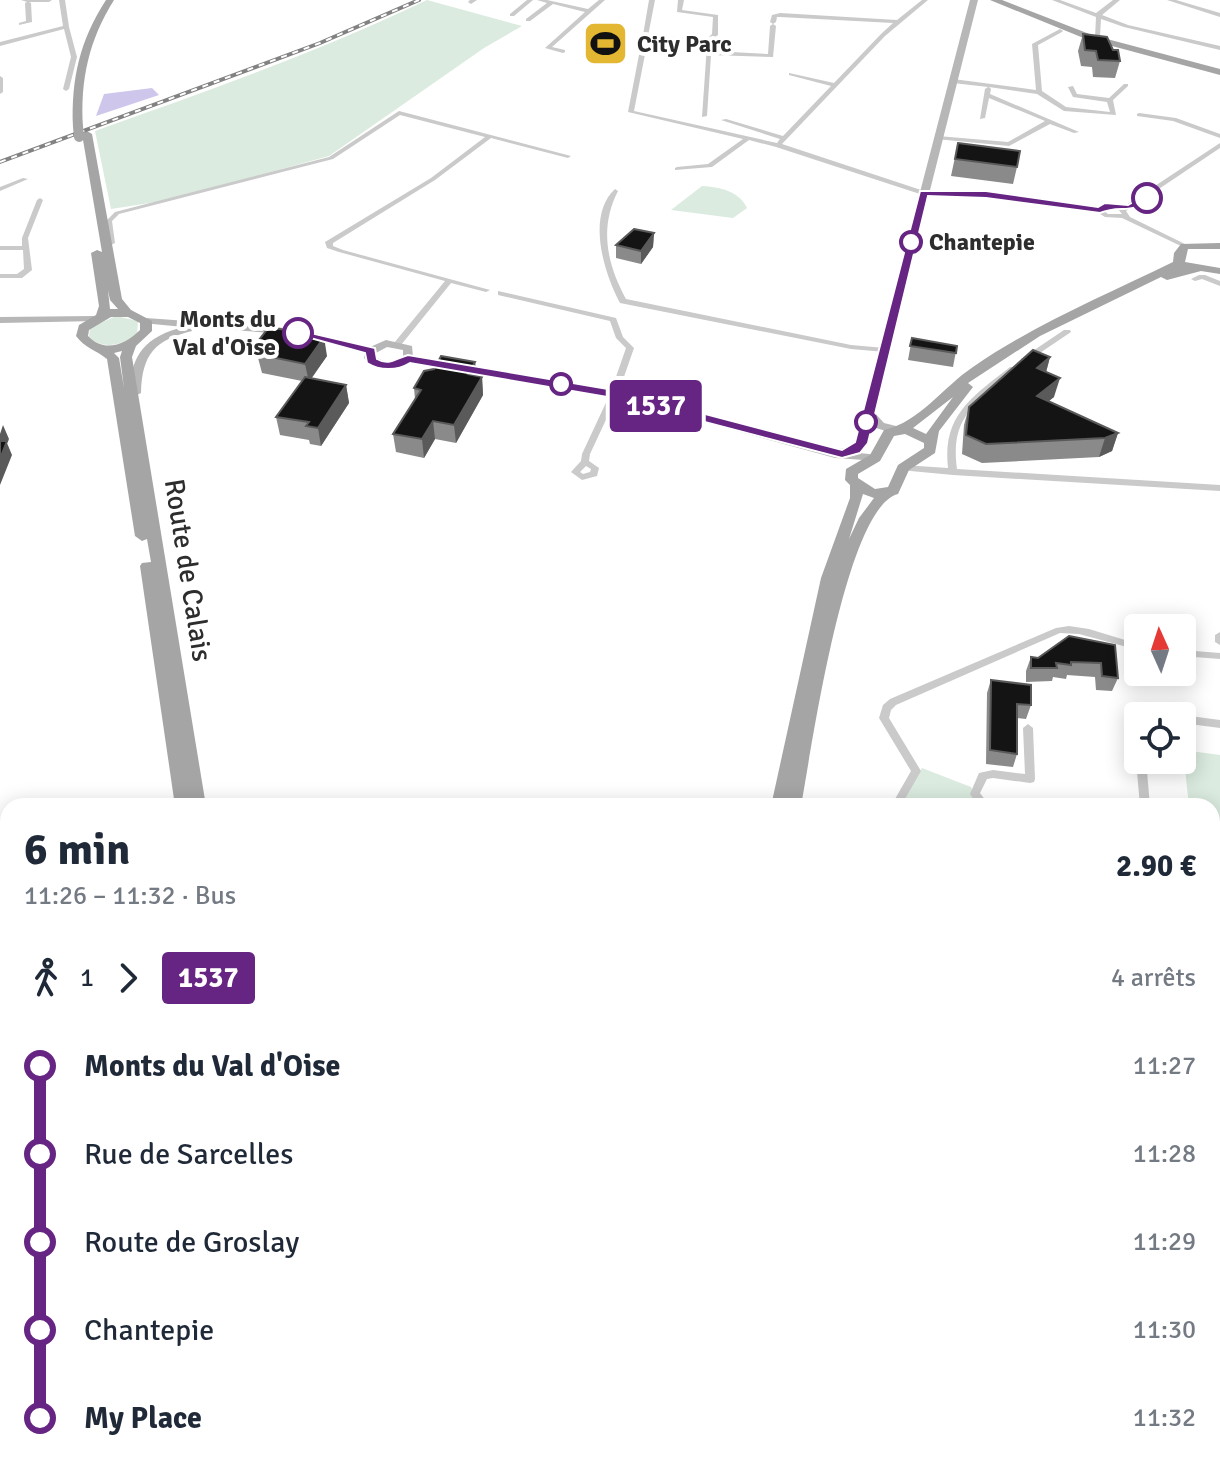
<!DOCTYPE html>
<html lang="fr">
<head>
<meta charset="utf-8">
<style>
	:root { --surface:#fff; --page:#f6f6f7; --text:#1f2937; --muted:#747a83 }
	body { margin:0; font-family:Signika,sans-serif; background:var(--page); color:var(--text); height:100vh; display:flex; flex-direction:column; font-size:30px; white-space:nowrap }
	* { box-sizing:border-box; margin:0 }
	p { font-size:26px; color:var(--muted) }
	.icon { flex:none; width:44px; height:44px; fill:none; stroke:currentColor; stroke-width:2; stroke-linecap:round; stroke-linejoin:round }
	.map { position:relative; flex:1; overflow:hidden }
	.sheet { position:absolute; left:0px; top:798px; width:1220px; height:682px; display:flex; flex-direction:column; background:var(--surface); border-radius:24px 24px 0 0; box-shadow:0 4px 20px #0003 }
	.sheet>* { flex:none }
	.badge { padding:0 16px; border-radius:6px; font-size:28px; line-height:52px }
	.needle { width:52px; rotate:357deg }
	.tools { position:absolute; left:1124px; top:614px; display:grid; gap:16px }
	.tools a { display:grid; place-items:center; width:72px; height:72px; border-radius:8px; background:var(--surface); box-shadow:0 4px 20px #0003; font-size:40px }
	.map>.badge { position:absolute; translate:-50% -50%; box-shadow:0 0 0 4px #fff }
	.legs { display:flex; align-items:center; gap:12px; height:88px; padding:0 24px; font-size:26px }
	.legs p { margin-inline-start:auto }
	.head { display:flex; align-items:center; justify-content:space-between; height:136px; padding:0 24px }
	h1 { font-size:44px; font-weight:700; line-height:60px }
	ul { padding:0 24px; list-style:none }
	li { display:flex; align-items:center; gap:28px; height:88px; font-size:30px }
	li i { display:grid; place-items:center; width:12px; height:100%; margin:0 10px; background:currentColor }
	li i::after { content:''; width:20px; height:20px; margin:-10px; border:6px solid; border-radius:50%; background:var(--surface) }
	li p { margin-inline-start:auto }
	li:first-child i { background:linear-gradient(#0000 50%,currentColor 0) }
	li:last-child i { background:linear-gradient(currentColor 50%,#0000 0) }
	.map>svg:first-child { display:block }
	.green { fill:#dbebdf }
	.water { fill:#cfc7eb }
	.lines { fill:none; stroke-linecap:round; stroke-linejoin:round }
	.street { fill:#cacaca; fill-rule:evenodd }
	.secondary { fill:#b7b7b7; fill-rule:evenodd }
	.primary { fill:#a5a5a5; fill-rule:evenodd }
	.tram { stroke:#828282; stroke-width:3 }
	.rail-casing { stroke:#828282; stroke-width:4 }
	.rail { stroke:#fff; stroke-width:2; stroke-dasharray:6; stroke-linecap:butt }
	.primary-bridge { stroke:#a5a5a5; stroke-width:10 }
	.wall { fill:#8a8a8a }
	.shaded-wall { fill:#5a5a5a }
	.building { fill:#141414; stroke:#5a5a5a; stroke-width:2 }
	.line-1 { fill:#662483; stroke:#fff; stroke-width:2 }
	.stop-1-dot { fill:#fff; stroke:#662483; stroke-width:4 }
	.labels { text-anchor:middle; stroke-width:8; stroke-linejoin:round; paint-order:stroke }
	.far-poi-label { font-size:24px; font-weight:bold; fill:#2d2d2d; stroke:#fff; text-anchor:start }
	.far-stop-label { font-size:24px; font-weight:bold; fill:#2d2d2d; stroke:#fff; text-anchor:start }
	.street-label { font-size:28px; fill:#2d2d2d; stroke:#fff }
</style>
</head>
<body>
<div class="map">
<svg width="1220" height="1479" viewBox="0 0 1220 1479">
	<rect width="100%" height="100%" fill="#fff"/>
	<g class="green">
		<path d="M427,0L522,26L484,48L329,156L169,200L111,209L95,131C207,91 319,52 427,0Z"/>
		<path d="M702,186C719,187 739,191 747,208L733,218L671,210Z"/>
		<path d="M116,316L138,321L137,335C122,344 104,351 89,337L90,328Z"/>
		<path d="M1183,750L1220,755V823L1212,822V806H1189Z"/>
		<path d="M922,768L971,787L978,806H901Z"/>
		<path d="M1212,897L1220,898V987L1212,986Z"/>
	</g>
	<path class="water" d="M152,88L159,95L96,116L104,94Z"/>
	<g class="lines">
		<g class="street">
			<path d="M21,0H52L49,2H29L31,3L32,22L19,25V23L26,21L25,3L27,2Z"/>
			<path d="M59,0H65L69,27L77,57L69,89L66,91L63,89L71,57L64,29L0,46V42L63,26Z"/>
			<path d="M470,0H477L471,4L468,2Z"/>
			<path d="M527,0H533L514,16H510V14Z"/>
			<path d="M537,0H547L588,9L599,0H605L552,47L565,50V52L563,53L545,48L585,12L553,4L530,21H526V19L547,3Z"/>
			<path d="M649,0H655L648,36L708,38L712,34L713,17L677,12L678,0H684L682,10L718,15V35L709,42L648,39L634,111L777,143L780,139L721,120L726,119L783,136L831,86L789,75V73L834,83L881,34L893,23L780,17H777L776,22L773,24L770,22L772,15L780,13L897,20L922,0H928L885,36L782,144L924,191L986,192L1098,208C1103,203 1118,204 1123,207L1220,143V148L1126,211L1130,217L1189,246L1183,247L1122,218L1105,217L1097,212L986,196L923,195L776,147L749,140L712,167L675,170V168L677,167L708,164L743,139L628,112L642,39L639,37L643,35ZM1105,209H1118L1122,214H1108L1104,211Z"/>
			<path d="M1052,0H1060L1096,13L1113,0H1120L1102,15L1128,25L1220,46V50L1124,27L1101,19L1100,37L1095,38L1096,17Z"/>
			<path d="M1167,0H1176L1220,13V17Z"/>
			<path d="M773,24L776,26L773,57L711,55L707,116L702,117L707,45H711L712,51L768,54L770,26Z"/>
			<path d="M1060,29L1063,31L1062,32L1038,45L1042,91L1066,107L1110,112L1107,102L1073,97L1068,87L1073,86L1077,94L1109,98L1124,84H1128V86L1113,100L1116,115L1064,111L1037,94L989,87L991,89L990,94L1079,132L1074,133L1050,124L1009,146L936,139V137L938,136L1008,142L1045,121L989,98L985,118L980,119L985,89L988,87L953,83L950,81L953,79L1036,90L1032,44Z"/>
			<path d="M0,76L3,78V92L0,94Z"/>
			<path d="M399,111L571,156L568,158L491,138L435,180L333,243V246L343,250L490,290L486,292L451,283L401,345H395L394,343L445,281L339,252L327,248L325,242L431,178L485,137L400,115L333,159L119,214L112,221L115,243L111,245L107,243L106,221L115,212L329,157Z"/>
			<path d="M1139,113L1176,118L1220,134V138L1173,121L1137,116V114Z"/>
			<path d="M23,178L28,179L0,191V187Z"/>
			<path d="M615,189L618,191C599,228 607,264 626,299L851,345L885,348L889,350L885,352L851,349L620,303C604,273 586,216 615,189Z"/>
			<path d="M40,198L43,200L28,238L32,270L22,278H0V274H17L24,269L23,250H0V246H22V238L37,200Z"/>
			<path d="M1199,275H1205L1220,281V286L1202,279L1195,281L1191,279Z"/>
			<path d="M498,291L616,318L623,337L634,348L618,394L590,454L589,461L599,468L597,476L582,480L571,472L581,461L582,454L610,394L626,348L616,338L610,321L498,295ZM586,466L591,469L590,472L583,474L580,472Z"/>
			<path d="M1064,330H1070L1071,332L1028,361H1025L1021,359Z"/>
			<path d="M1010,367H1013L1017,369C981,403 949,411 957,469L1220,485V491L953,475L900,470V466L903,465L948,468C942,415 973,396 1010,367Z"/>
			<path d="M1069,626L1089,629L1138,644V650L1079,634L1060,633L896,705L891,710L889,718L921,771L901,806H891L911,771L879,718L883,705L890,699L1056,628Z"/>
			<path d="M1220,632V645L1215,642V635Z"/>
			<path d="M1182,650L1220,653V659L1182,656Z"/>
			<path d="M1148,712H1157L1162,716H1143Z"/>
			<path d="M1182,715L1220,720V728L1182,723V716H1180Z"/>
			<path d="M1028,724L1033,728L1035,779L1034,782L1030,783L993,778L987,779L980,793L986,801L994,803L995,806H978L970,794L979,773L993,770L1025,774L1023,728Z"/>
			<path d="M1138,757V760H1146L1150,806H1140L1136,760Z"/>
			<path d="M1212,851L1220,852V860L1212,859Z"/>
			<path d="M8,938V948L0,950V940Z"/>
			<path d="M1212,1022L1220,1023V1033L1212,1032Z"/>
			<path d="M1212,1155L1220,1156V1168L1212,1167Z"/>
			<path d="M1212,1181L1220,1182V1194L1212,1193Z"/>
			<path d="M1212,1312L1220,1313V1327L1212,1326Z"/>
			<path d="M0,1314H8V1345L5,1352L0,1354V1333L2,1328H0Z"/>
			<path d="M52,1472H66L63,1479H49Z"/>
			<rect x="1062" y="1472" width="14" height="7"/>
			<path d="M1194,1472H1208L1209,1479H1195Z"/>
		</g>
		<g class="secondary">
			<path d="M970,0H978L874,412L884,423L900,427L902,430L896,434L876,428L872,423L867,443L859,453L879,455V461L835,458L613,397L410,363C394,371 377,373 364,358L365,353L301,334L306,331L370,347L386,340L412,346L413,357L614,391L835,450L851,447L855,442ZM387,347L403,350V358L388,363L375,357L376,353Z"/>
			<path d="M93,316L97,317V321L0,323V317Z"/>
			<path d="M146,318L285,328L290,331L285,334L192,327V331C155,340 142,354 141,393L135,396L129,393C131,354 146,336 184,327L142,323V319Z"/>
			<path d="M0,1176L8,1180V1198L0,1194Z"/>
		</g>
		<g class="primary">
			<path d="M106,0H114C89,40 80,80 83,127L78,130L73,127C71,79 80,40 106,0Z"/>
			<path d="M990,0H1002L1092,35L1220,69V75L1086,39Z"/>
			<path d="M87,131L92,134L122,299L131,310L152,321V331L136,346L132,357L206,806H175L140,566L142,563L151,562L147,539L142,541L135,536L107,359C96,350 85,348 76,336L79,325L96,315L99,306L91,253L97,250L102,252L82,134ZM108,290L110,300L118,309H110ZM111,317H128L140,323V330C125,345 104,353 88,336L89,330ZM122,351L120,357L124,388L119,358L114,353Z"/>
			<path d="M1220,243V249H1188L1185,262L1220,268V274L1201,271L1167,280L1161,277L1040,336L968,383L973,387L939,431L935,453L909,470L898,494C845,507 811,753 801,806H771L821,578L850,498V485L845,480L846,469L870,455L884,430C920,422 943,387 973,367C1035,324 1106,295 1173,262L1174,253L1181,244ZM953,397L926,434L913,428ZM905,434L924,443V448L898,465L888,487L875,489L858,478V474L880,461L894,436ZM863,494L874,498L859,518L849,539Z"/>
			<path d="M272,1472H319L320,1479H273Z"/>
			<path d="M609,1472H654L652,1479H607Z"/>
		</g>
		<g class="tram">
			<path d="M1212,1172L1220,1173"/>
			<path d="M656,1479L658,1472"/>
		</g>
		<defs>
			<path id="rail" d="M0,162L320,43L419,0"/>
		</defs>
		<use href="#rail" class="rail-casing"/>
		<use href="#rail" class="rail"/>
		<path class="primary-bridge" d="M78,127L79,137"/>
	</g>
	<g class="wall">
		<path d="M1083,34L1113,50L1120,61L1115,78L1093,77L1092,67L1081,66L1078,51Z"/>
		<path d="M958,143L1017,167L1013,184L951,176Z"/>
		<path d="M654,233L653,247L641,264L616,258V245Z"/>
		<path d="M912,338L957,346L953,367L908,360Z"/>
		<path d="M259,340L327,356L311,378L346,385L349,403L321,446L310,444L309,440L280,435L276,417L302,381L262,373L257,354L261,350Z"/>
		<path d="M1050,357L1046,372L1054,397L1048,401L1118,433L1112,451L1099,457L982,463L962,454L964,425L969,407Z"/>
		<path d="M475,362L477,376L482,377L483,395L456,443L435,439L424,458L396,452L393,434L415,399L414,388Z"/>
		<path d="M1069,636L1118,678L1112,691L1096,690L1095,677L1067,675L1066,679L1053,677L1052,681L1026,682V671L1031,657L1038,658Z"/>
		<path d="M991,680L1031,705L1026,719L1017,718V754L1013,767L986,764L987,693Z"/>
	</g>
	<g class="shaded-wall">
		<path d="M654,233L653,247L641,264V251Z"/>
		<path d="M324,337L327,356L309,382L305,364Z"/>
		<path d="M1050,357L1045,376L1037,368Z"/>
		<path d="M475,362L477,380L468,374Z"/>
		<path d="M482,377L483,395L456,443L454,425Z"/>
		<path d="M1060,378L1054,397L1032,415L1037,396Z"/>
		<path d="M346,385L349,403L321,446L318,428Z"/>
		<path d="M433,421L435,439L424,458L422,439Z"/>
		<path d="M3,425L9,439L7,443L12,455L0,485V434Z"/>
		<path d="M1118,433L1112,451L1099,457L1105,438Z"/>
	</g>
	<g class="building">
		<path d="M1083,34L1107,37L1113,50H1118L1120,61L1098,60L1096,51L1085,50Z"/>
		<path d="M958,143L1020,151L1017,167L955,159Z"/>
		<path d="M634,229L654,233L641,251L616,245Z"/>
		<path d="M269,327L324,337L305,364L257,354L267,342L259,340Z"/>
		<path d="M912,338L957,346L956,353L910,346Z"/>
		<path d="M1033,350L1050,357L1037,368L1060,378L1037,396L1118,433L1105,438L986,444L966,435L969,407Z"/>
		<path d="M441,356L475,362L468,374L482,377L454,425L433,421L422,439L393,434L421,390L414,388L424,371L434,369Z"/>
		<path d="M305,377L346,385L318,428L306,426L309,422L276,417Z"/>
		<path d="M0,441H7L0,459Z"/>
		<path d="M1069,636L1115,645L1118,678L1102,676L1101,663L1071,662V665L1056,663L1057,668H1031V657L1038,658Z"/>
		<path d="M991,680L1031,685V705L1017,704V754L990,750Z"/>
		<path d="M783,1472H855V1479H782Z"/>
	</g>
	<path class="line-1" d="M920,191H986L1098,207L1105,203L1128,205L1147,194L1152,198C1131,216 1121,204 1100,213L986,198L928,196L868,443L860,453L842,458L613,398L410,363C397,371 380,371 367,363L365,353L292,333L298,330L375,348L377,359C389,366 397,358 408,355L614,390L842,450L855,442Z"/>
	<defs>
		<symbol id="stadium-square" viewBox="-11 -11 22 22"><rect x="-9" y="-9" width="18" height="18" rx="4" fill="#e3b731" stroke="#fff"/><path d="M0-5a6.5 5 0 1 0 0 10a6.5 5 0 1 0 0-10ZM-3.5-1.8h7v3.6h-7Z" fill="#111"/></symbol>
	</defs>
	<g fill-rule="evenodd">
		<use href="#stadium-square" x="580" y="18" width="51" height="51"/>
	</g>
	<g class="stop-1-dot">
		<circle cx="1147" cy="198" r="14"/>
		<circle cx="911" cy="242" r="10"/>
		<circle cx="298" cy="333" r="14"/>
		<circle cx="561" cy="384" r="10"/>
		<circle cx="866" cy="422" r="10"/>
	</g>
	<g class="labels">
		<g class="far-poi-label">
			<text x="637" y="52">City Parc</text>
		</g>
		<g class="far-stop-label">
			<text x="929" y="250">Chantepie</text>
			<text x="276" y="327" text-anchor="end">Monts du<tspan x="276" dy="28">Val d'Oise</tspan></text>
		</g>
		<g class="street-label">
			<text transform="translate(189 570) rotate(81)" y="10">Route de Calais</text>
		</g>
	</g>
</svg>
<div class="tools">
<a><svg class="needle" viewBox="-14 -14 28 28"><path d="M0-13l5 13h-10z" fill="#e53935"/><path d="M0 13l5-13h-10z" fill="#747a83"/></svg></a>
<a><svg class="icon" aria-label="locate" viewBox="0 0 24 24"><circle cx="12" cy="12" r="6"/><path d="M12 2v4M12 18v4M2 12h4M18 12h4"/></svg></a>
</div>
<b class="badge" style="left:656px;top:406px;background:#662483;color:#fff">1537</b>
<section class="sheet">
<div class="head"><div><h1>6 min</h1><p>11:26 – 11:32 · Bus</p></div><b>2.90 €</b></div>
<div class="legs"><svg class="icon" aria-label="walk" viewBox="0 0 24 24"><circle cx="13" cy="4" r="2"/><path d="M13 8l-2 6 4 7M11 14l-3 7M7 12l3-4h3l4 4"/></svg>1<svg class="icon" aria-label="forward" viewBox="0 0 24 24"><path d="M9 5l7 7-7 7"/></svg><b class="badge" style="background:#662483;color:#fff">1537</b><p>4 arrêts</p></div>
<ul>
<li><i style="color:#662483"></i><b>Monts du Val d'Oise</b><p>11:27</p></li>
<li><i style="color:#662483"></i><span>Rue de Sarcelles</span><p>11:28</p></li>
<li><i style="color:#662483"></i><span>Route de Groslay</span><p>11:29</p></li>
<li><i style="color:#662483"></i><span>Chantepie</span><p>11:30</p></li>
<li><i style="color:#662483"></i><b>My Place</b><p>11:32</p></li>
</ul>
</section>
</div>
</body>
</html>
